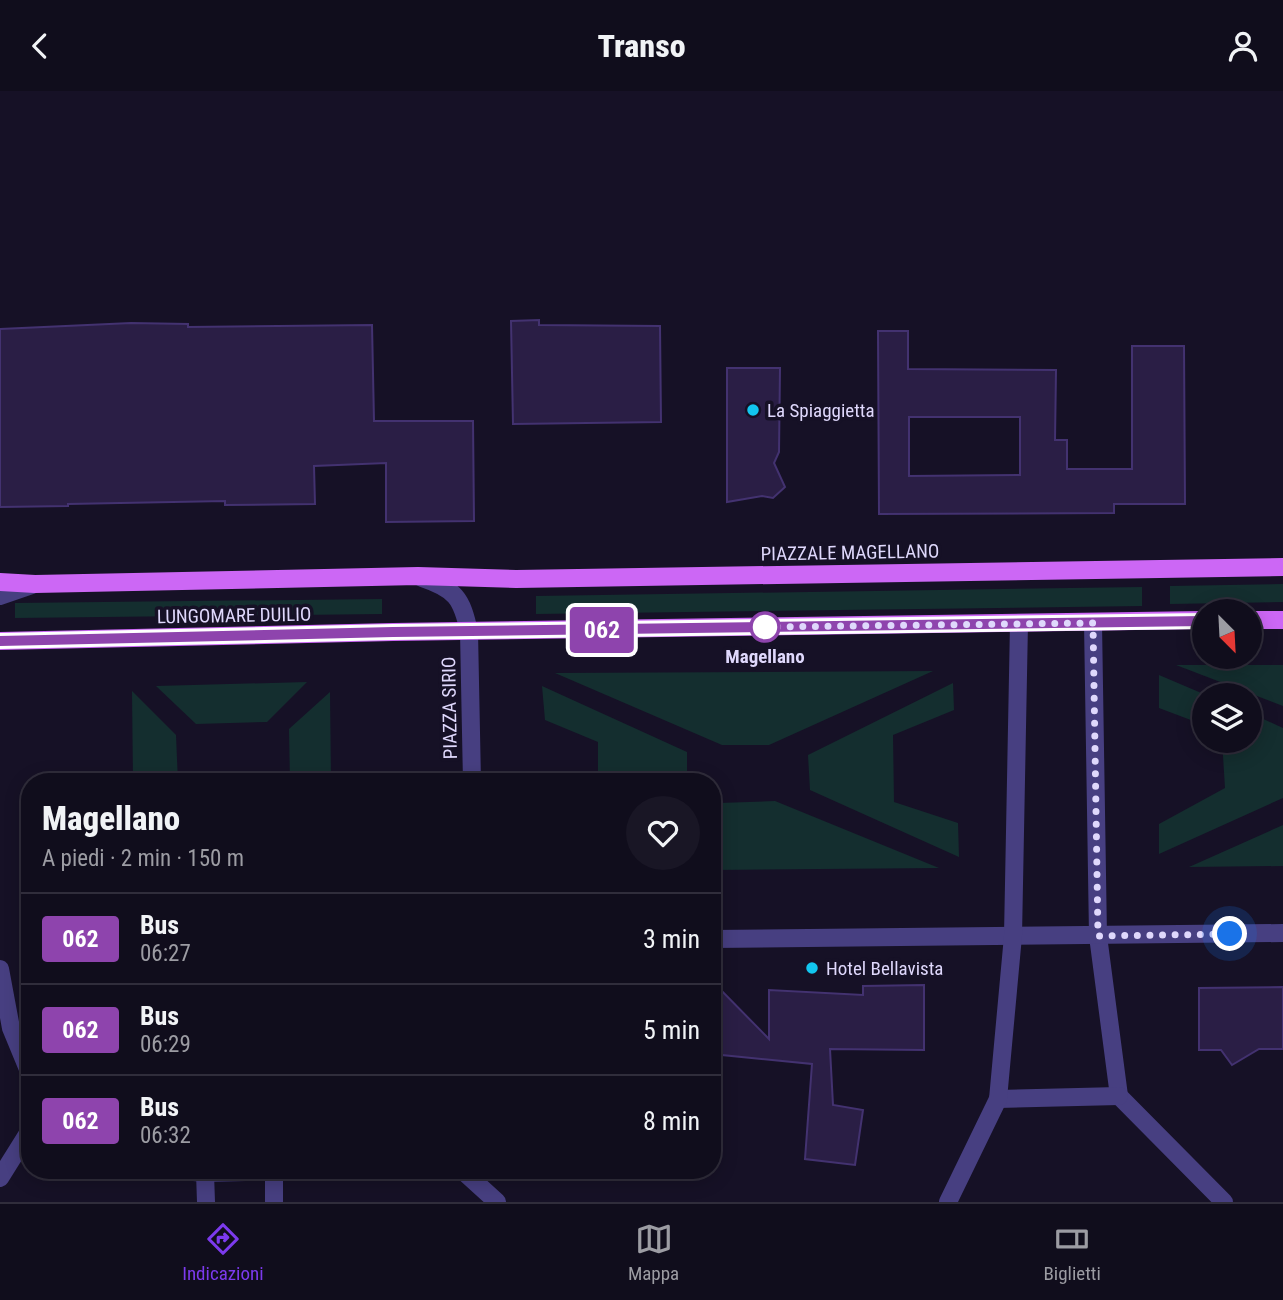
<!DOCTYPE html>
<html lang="it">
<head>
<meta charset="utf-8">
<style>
	:root { --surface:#100d1c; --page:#191625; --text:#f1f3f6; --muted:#9c9ca3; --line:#302d3b; --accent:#7c3aed }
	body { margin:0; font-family:"Roboto Condensed",sans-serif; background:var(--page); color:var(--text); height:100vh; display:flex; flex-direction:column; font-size:26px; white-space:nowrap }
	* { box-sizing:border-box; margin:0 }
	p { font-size:23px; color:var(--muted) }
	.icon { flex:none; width:38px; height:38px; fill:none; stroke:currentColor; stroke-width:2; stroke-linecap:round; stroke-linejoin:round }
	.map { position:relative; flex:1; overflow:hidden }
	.details { position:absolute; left:21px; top:682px; width:700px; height:406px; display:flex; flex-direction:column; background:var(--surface); border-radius:28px; box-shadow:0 4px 18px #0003,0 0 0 2px var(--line) }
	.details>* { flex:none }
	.badge { padding:0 14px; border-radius:5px; font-size:24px; line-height:46px }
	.needle { width:46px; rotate:156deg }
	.buttons { position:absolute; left:1192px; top:508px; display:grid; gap:14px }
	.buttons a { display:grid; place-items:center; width:70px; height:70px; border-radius:50%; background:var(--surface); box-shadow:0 4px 18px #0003,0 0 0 2px var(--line); font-size:35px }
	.you { position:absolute; width:35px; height:35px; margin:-18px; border:5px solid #fff; border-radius:50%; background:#1a73e8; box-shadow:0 0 0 10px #1a73e833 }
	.map>.badge { position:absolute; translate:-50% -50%; box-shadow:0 0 0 4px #fff }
	.round { display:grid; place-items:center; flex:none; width:74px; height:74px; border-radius:37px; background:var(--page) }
	.head { display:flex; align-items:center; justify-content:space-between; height:119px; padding:0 21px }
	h1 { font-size:33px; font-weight:800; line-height:52px }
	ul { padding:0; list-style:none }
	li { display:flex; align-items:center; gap:21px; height:91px; padding:0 21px; border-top:2px solid var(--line) }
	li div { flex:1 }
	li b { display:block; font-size:26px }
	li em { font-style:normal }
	li .badge { min-width:77px; font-weight:700; text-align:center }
	header { display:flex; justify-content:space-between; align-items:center; height:91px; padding:0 21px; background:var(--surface); font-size:32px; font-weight:800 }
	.dock { display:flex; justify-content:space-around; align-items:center; height:98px; border-top:2px solid var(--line); background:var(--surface); font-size:19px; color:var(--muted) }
	.dock a { display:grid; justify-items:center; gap:4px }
	.dock .on { color:var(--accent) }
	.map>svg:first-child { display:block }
	.green { fill:#142e2f }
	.building { fill:#2a1e45; stroke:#433270; stroke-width:2; fill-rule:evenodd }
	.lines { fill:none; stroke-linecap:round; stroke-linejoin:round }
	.minor { stroke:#473f81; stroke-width:18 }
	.major { stroke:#cc67f5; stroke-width:18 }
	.line-casing { stroke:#fff; stroke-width:16 }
	.line { stroke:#8e44ad; stroke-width:10 }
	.walk { stroke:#dfd8fc; stroke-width:7; stroke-dasharray:0 12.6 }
	.poi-dot { fill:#12c6ef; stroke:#161126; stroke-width:2.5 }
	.stop-dot { fill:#fff; stroke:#8e44ad; stroke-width:3.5 }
	.labels { text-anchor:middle; stroke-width:7; stroke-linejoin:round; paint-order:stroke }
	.poi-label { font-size:19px; fill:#dfd8fc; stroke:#161126; text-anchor:start }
	.street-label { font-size:19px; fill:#dfd8fc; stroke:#161126 }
	.stop-label { font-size:19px; font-weight:bold; fill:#dfd8fc; stroke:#161126 }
</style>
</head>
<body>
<header><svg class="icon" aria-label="back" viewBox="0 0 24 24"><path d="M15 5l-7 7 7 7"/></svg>Transo<svg class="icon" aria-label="person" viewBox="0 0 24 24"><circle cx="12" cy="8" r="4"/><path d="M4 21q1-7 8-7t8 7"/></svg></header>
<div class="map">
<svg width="1283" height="1111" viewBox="0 0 1283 1111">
	<rect width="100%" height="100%" fill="#161126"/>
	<g class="green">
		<path d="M1283,493V511L1170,513V495Z"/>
		<path d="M1142,496V515L536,523V505Z"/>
		<path d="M382,508V523L15,527V512Z"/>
		<path d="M1176,574H1283V615Z"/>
		<path d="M933,580L769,654H722L555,582Z"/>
		<path d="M1159,584L1206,604H1204V634L1159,617Z"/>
		<path d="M307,591L267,631L196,633L156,595Z"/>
		<path d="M953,592L954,619L893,644L894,711L958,732L959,766L810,699L808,664Z"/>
		<path d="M542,595L687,661V691H598V651L545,629Z"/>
		<path d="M132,600L176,644L178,691H133Z"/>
		<path d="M330,601L331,691H290L289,638Z"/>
		<path d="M1250,622L1283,637V707L1159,763V733L1225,697L1222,649H1250Z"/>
		<path d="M775,710L939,777L712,779V715L719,712Z"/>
		<path d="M1283,734V775L1189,776Z"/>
	</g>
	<g class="building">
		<path d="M539,229V234L660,235L661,331L513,333L511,230Z"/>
		<path d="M131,232L188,233V236L372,234L374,330H473L474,430L386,431V372L314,375L315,413L225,414V410L68,413V415L0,416V238Z"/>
		<path d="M878,240H908V278L1056,279L1055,349H1067V378H1132V255H1184L1185,413H1114V422L879,423ZM909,326H1020V384L909,385Z"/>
		<path d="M727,277H780L779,361L774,372L785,396L773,407L762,405L727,411Z"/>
		<path d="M712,890L769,948V899L863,904V895L924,894V959L830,958L833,1014L863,1019L855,1074L805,1068L812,973L712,963Z"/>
		<path d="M1283,896V958H1259L1232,974L1221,959H1199V897Z"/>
	</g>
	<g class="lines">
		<g class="minor">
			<path d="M422,487C455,498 462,507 469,541L472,691"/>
			<path d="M0,505L32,494"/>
			<path d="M1093,532L1098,845L1119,1005"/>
			<path d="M712,848L1283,842"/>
			<path d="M0,878L11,937L30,983"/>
			<path d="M1119,1005L1224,1111"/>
			<path d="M998,1008L1119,1005"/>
			<path d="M182,1080L205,1082L285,1080"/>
			<path d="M463,1080L497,1111"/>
			<path d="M274,1081V1111"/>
			<path d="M205,1082L206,1111"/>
			<path d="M0,1087L30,1039"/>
			<path d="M948,1111L998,1008L1013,845L1019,532"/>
		</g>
		<g class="major">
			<path d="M0,491L35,493L418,485L516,488L1283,476"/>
			<path d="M1250,529H1283"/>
			<path d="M0,550L393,541L1204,529"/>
		</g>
	</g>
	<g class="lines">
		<defs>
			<path id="line" d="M0,550L393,541L1204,530"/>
		</defs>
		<use href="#line" class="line-casing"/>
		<use href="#line" class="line"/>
		<path class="walk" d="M765,536L1093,532L1098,845L1230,843"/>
	</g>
	<g class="poi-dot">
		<circle cx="753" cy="319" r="7"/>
		<circle cx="812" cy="877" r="7"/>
	</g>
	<circle class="stop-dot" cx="765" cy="536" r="14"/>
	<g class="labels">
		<g class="poi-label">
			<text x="767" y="326">La Spiaggietta</text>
			<text x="826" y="884">Hotel Bellavista</text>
		</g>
		<g class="street-label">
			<text transform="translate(850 461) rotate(-1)" y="7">PIAZZALE MAGELLANO</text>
			<text transform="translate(234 524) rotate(-1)" y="7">LUNGOMARE DUILIO</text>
			<text transform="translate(449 617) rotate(-91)" y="7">PIAZZA SIRIO</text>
		</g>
		<g class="stop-label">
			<text x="765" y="572">Magellano</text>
		</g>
	</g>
</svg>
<div class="buttons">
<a><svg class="needle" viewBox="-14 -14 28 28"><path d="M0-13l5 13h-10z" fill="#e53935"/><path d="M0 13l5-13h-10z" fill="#9c9ca3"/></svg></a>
<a><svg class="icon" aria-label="layers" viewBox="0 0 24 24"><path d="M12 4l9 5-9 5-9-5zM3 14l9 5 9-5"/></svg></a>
</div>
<div class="you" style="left:1230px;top:843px"></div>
<b class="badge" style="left:602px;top:539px;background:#8e44ad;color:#fff">062</b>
<section class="details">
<div class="head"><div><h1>Magellano</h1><p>A piedi · 2 min · 150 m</p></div><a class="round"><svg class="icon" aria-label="heart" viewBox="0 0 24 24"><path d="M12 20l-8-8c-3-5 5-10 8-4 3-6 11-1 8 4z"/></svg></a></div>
<ul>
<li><span class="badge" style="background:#8e44ad;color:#fff">062</span><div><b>Bus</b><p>06:27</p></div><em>3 min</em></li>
<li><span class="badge" style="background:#8e44ad;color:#fff">062</span><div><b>Bus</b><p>06:29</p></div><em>5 min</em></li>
<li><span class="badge" style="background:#8e44ad;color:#fff">062</span><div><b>Bus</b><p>06:32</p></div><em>8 min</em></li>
</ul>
</section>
</div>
<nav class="dock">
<a class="on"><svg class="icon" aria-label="directions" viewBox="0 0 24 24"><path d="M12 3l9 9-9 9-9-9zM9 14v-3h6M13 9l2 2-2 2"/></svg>Indicazioni</a>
<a><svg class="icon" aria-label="map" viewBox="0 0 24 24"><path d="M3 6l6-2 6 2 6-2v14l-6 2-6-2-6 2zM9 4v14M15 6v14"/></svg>Mappa</a>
<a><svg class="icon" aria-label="tickets" viewBox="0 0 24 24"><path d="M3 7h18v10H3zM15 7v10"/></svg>Biglietti</a>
</nav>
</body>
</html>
